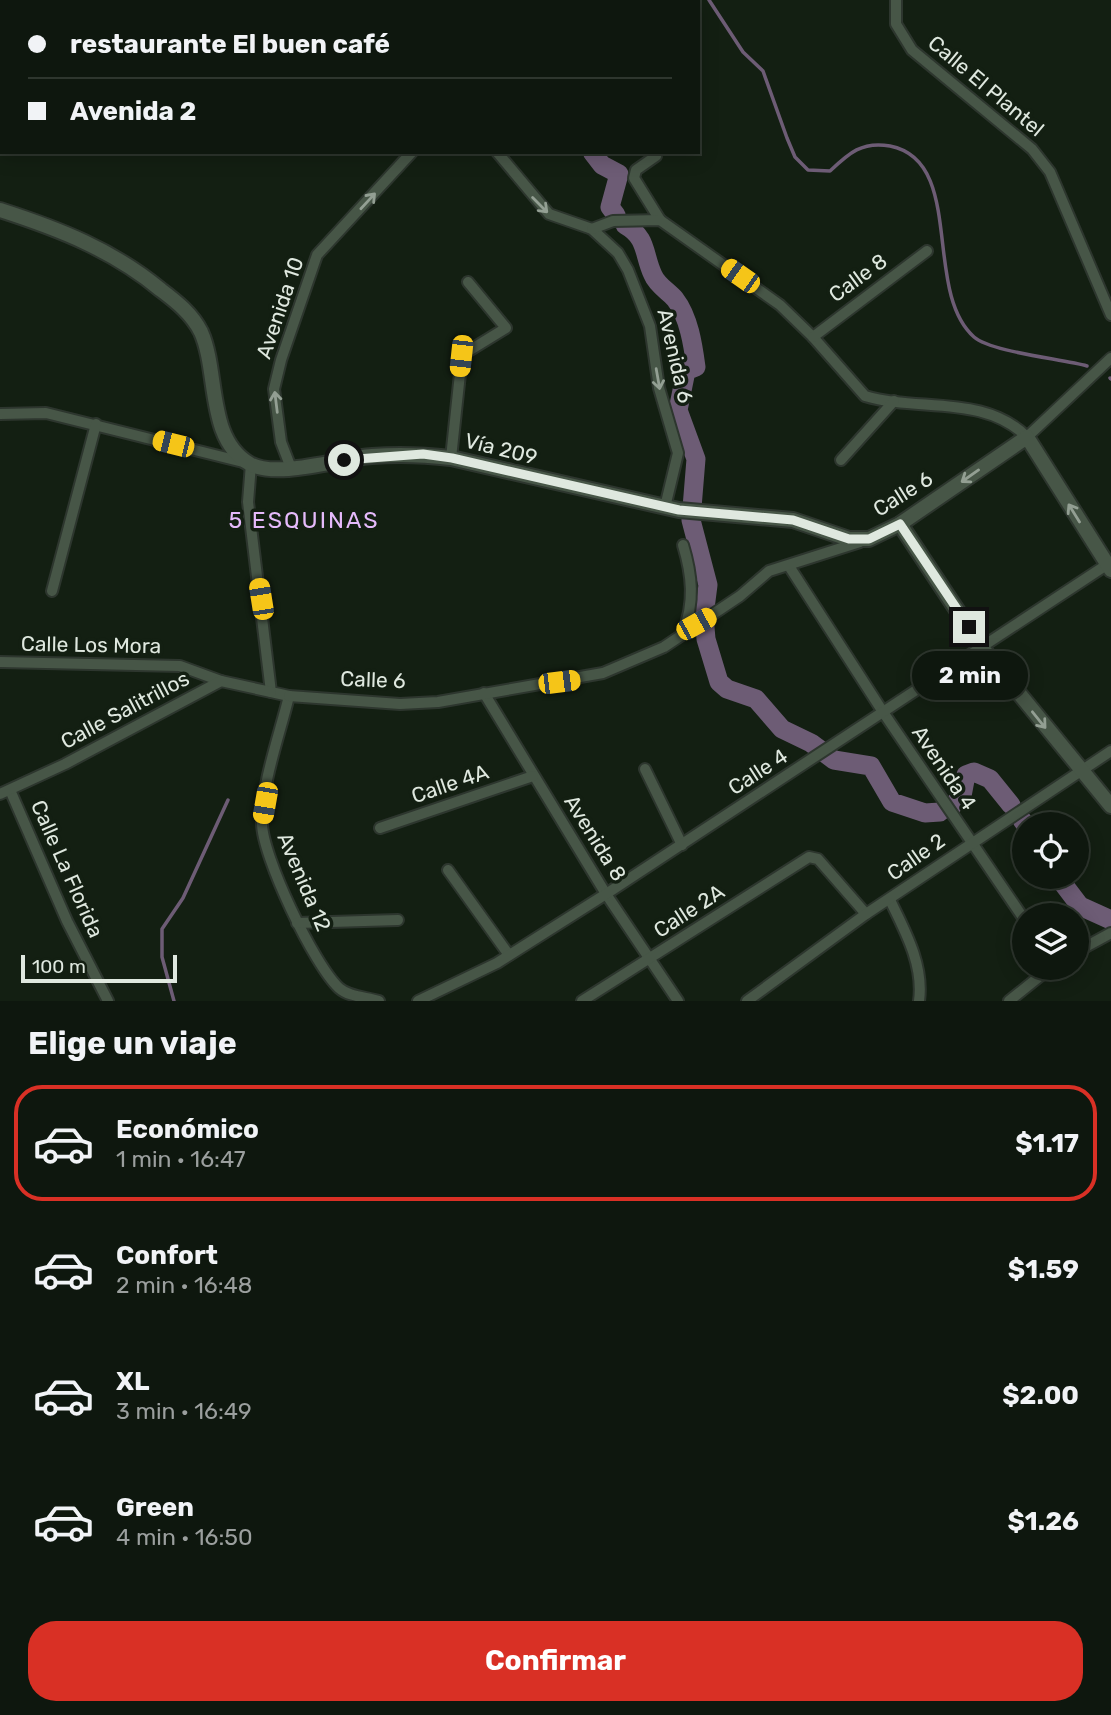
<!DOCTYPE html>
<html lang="es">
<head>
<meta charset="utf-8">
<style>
	body { margin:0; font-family:Rubik,sans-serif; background:#172017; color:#f1f3f6; height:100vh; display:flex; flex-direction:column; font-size:26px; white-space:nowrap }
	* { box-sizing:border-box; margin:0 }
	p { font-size:23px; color:#9b9f9e }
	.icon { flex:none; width:38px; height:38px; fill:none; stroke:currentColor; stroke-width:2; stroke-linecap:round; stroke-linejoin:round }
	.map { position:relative; height:1001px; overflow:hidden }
	.panel { display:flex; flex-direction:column; background:#0e170e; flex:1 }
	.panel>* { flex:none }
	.hud { position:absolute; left:0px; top:0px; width:700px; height:154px; box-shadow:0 4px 18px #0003,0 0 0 2px #2e362e; display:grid; align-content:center; height:154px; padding:0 28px; background:#0e170e }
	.controls { position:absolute; left:1012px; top:812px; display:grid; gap:14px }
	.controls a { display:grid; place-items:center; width:77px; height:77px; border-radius:50%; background:#0e170e; box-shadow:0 4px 18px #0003,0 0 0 2px #2e362e; font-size:35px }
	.scale { position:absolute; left:21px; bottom:18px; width:156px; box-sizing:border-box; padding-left:7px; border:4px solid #dfe8df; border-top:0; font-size:19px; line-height:24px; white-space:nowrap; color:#dfe8df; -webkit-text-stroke:5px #131f12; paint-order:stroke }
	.end { position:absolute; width:32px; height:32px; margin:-16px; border:9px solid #dfe8df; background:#111; box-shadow:0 0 0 4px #111 }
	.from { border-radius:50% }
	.bubble { position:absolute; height:49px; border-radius:24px; background:#0e170e; box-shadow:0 4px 18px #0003,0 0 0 2px #2e362e; font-size:23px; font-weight:700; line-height:49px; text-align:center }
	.car { position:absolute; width:21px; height:42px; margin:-21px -10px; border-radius:9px; box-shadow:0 0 5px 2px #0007; background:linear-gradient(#f5c518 24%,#345 0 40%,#f5c518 0 76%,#345 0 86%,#f5c518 0) }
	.hud b { display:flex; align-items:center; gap:24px; height:66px; font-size:26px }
	.hud b+b { border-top:2px solid #2e362e }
	.hud i { width:18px; height:18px; background:#f1f3f6 }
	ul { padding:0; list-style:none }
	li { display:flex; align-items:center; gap:21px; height:116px; margin:0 14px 10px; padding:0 14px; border:4px solid transparent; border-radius:28px }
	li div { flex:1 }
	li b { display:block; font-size:26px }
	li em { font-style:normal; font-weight:700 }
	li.current { border-color:#d93025 }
	li>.icon { width:63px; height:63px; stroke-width:1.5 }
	h2 { padding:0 28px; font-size:32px; line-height:84px }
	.action { display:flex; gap:14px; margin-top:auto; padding:14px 28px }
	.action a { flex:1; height:80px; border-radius:28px; background:#d93025; color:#fff; font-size:28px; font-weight:700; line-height:80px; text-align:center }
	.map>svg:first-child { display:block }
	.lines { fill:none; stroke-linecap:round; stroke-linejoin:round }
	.stream { stroke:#6d5c75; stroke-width:3.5 }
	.river { stroke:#6d5c75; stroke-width:19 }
	.minor-casing { stroke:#2d362e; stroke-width:14 }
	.secondary-casing { stroke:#2d362e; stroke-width:18 }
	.minor { stroke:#475647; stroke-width:10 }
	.secondary { stroke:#475647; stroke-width:14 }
	.oneway { stroke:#939f93 }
	.route { stroke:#dfe8df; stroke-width:9 }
	.labels { text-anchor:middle; stroke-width:7; stroke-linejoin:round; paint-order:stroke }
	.street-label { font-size:21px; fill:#dfe8df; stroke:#131f12 }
	.neighbourhood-label { font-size:23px; letter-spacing:2px; fill:#e5bafb; stroke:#131f12 }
</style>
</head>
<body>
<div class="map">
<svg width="1111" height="1001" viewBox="0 0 1111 1001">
	<rect width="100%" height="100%" fill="#131f12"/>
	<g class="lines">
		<g class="stream">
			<polyline points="560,0 560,2"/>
			<path d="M709,0l34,52 20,19 24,67 8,19 13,13 22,1c19,-18 32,-30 60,-25 76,15 32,145 84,191 17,15 88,22 113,29"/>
			<polyline points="1110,378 1111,379"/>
			<polyline points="174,1001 162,957 162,929 183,898 228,800"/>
		</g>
		<g class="river">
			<polyline points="483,1 483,0"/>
			<polyline points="592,152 602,165 619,174 610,207 616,215"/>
			<path d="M625,225c23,13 18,29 28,50 4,10 15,16 22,24 14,18 18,46 21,68l-10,4 -8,39 18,49 -5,61 17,65 -4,31 2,23 13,43 8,7 29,10 26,30 29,14 23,17 37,6 21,36 33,11 15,-1"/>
			<polyline points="951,807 962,796 966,775 974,772 990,779 1011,805"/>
			<polyline points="1022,820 1025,824"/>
			<polyline points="1058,877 1080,906 1111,920"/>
		</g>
		<defs>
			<g id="minor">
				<polyline points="374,0 376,2"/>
				<polyline points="583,0 583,2"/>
				<polyline points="896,0 896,24 912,50 1032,149 1050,172 1111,315"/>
				<polyline points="497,152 549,214 592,229 618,253 628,270 650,326 659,388 678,453 665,507"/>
				<polyline points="654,152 656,156 636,170 634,178 660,220"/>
				<path d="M592,229l21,-8 47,-1 120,85 33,32 52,59c53,16 119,-2 162,41l84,-79"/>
				<polyline points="813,337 927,251"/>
				<path d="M0,414l46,-1 205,51 -3,38 23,190 18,4c-10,41 -27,86 -27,127 0,33 52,142 77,165 10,9 27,9 40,13"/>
				<polyline points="451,458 462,355 506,328 468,282"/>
				<polyline points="841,460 894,401"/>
				<polyline points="291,468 281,442 274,389 281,360 317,255 412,152"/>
				<polyline points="789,566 883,712 1024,919"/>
				<polyline points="52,591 96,424"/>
				<path d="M683,633c12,-31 9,-58 0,-88"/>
				<polyline points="0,662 180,666 221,681"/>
				<polyline points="484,693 606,894 678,1001"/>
				<polyline points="289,696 400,704 438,702 603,673 664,647 740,596 769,571 860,542"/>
				<polyline points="645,769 682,845"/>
				<polyline points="10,790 67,921 108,1001"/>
				<polyline points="0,794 65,764 221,681 271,692"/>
				<polyline points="380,828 533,776"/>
				<polyline points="448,870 509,955"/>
				<path d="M890,900c15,31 34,65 29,101"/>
				<polyline points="297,923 398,920"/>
				<polyline points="1076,952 1111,933"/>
				<polyline points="418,1001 497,963 606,894 1111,562"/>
				<polyline points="582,1001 809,857 818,859 866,914"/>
				<polyline points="747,1001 866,914 1111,751"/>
				<polyline points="1009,1001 1050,968"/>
			</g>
			<g id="secondary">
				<path d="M0,210c59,19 113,40 161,80 16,12 31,24 40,42 18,40 5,107 49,132 27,15 91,-6 122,-8 26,-2 53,-1 79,2l228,52 114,10 56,19h20l31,-15 127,-87 84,133"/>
				<polyline points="900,524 982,648 1111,806"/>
			</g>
		</defs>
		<use href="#minor" class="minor-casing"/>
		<use href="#secondary" class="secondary-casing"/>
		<use href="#minor" class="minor"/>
		<use href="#secondary" class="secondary"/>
	</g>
	<defs><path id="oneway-shaft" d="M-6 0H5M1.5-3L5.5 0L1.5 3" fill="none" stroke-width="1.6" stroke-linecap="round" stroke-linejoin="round" transform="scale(1.75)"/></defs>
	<g class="oneway">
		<use href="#oneway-shaft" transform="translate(368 201) rotate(-47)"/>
		<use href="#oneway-shaft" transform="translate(540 205) rotate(45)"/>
		<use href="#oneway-shaft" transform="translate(658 379) rotate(80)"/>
		<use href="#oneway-shaft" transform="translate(276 402) rotate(-97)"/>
		<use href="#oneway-shaft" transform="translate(970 476) rotate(145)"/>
		<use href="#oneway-shaft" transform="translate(1074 513) rotate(-122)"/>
		<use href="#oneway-shaft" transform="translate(1039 720) rotate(51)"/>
	</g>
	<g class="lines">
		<polyline class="route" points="344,460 423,454 452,458 679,510 793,520 849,539 869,539 900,524 969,627"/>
	</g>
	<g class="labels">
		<g class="street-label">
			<text transform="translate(986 86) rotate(40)" y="7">Calle El Plantel</text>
			<text transform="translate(858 278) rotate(-36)" y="7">Calle 8</text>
			<text transform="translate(280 308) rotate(-71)" y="7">Avenida 10</text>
			<text transform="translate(675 356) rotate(77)" y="7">Avenida 6</text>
			<text transform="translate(501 449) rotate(14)" y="7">Vía 209</text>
			<text transform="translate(903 494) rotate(-32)" y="7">Calle 6</text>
			<text transform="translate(91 645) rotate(1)" y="7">Calle Los Mora</text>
			<text transform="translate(373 680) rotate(2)" y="7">Calle 6</text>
			<text transform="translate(125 710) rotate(-28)" y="7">Calle Salitrillos</text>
			<text transform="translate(944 768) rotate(56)" y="7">Avenida 4</text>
			<text transform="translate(758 772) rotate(-33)" y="7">Calle 4</text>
			<text transform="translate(450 784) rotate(-19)" y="7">Calle 4A</text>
			<text transform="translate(595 838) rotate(58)" y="7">Avenida 8</text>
			<text transform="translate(916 857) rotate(-35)" y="7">Calle 2</text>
			<text transform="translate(67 869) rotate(66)" y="7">Calle La Florida</text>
			<text transform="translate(304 882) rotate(67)" y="7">Avenida 12</text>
			<text transform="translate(689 911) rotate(-33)" y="7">Calle 2A</text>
		</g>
		<g class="neighbourhood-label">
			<text x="304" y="528">5 ESQUINAS</text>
		</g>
	</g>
</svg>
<div class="controls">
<a><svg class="icon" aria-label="locate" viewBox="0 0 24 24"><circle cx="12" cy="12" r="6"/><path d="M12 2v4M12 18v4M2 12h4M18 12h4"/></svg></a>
<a><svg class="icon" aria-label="layers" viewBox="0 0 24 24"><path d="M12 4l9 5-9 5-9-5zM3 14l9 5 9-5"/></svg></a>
</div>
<div class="scale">100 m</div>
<i class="end from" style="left:344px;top:460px"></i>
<i class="end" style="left:969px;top:627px"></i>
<div class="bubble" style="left:912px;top:651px;width:116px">2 min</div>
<i class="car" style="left:740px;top:276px;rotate:305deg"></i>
<i class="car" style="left:461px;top:356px;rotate:186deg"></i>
<i class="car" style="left:173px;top:444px;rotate:284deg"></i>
<i class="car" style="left:261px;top:599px;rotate:351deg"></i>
<i class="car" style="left:696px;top:624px;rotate:61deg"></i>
<i class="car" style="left:559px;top:682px;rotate:83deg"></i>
<i class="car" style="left:265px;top:803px;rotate:190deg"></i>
<div class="hud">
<b><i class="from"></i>restaurante El buen café</b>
<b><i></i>Avenida 2</b>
</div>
</div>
<section class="panel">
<h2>Elige un viaje</h2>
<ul>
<li class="current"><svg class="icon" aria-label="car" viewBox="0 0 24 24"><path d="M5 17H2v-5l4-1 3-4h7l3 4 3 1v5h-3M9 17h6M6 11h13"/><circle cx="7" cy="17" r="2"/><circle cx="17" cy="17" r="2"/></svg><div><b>Económico</b><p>1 min · 16:47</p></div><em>$1.17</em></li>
<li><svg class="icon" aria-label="car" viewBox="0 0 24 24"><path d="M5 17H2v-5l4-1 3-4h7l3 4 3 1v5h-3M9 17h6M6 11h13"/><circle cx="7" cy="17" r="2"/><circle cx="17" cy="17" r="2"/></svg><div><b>Confort</b><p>2 min · 16:48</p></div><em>$1.59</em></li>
<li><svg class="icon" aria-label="car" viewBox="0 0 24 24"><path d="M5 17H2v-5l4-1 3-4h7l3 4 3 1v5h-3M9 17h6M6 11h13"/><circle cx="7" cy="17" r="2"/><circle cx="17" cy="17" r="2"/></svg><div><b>XL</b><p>3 min · 16:49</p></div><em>$2.00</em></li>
<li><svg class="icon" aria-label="car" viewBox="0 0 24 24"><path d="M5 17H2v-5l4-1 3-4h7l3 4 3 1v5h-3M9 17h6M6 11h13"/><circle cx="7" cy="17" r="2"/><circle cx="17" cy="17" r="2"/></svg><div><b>Green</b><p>4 min · 16:50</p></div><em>$1.26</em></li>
</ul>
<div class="action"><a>Confirmar</a></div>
</section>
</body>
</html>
